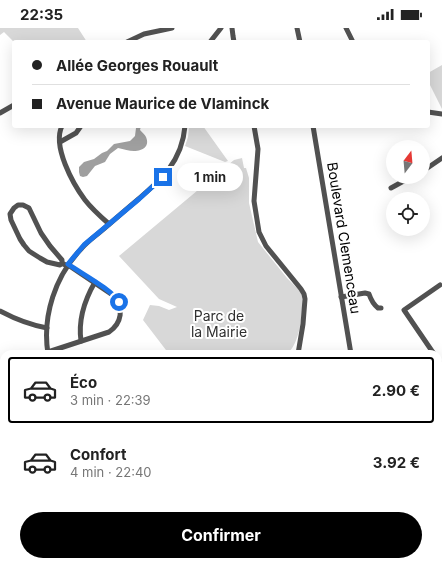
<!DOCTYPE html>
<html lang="fr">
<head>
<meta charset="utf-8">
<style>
	body { margin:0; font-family:Inter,sans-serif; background:#f2f2f2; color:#222; height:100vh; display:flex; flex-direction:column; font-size:15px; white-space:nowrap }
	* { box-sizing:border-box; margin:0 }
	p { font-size:13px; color:#767676 }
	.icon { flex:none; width:22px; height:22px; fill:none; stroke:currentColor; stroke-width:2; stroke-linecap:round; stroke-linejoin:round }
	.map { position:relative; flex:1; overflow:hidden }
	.details { position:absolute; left:0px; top:322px; width:442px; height:216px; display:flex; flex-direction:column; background:#fff; border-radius:12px 12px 0 0; box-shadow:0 4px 16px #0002 }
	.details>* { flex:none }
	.banner { position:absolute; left:12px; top:12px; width:418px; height:88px; border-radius:4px; box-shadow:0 4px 16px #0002; display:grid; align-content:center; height:88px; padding:0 20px; background:#fff }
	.needle { width:26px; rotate:16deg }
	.controls { position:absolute; left:386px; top:112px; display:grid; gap:8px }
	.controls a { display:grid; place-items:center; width:44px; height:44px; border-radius:50%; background:#fff; box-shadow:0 4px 16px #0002; font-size:20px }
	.end { position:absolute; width:18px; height:18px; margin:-9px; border:5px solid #1a73e8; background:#fff; box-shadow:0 0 0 2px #fff }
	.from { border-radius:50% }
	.bubble { position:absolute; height:28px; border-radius:14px; background:#fff; box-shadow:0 4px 16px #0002; font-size:13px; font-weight:700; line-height:28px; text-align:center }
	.banner b { display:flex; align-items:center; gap:14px; height:38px; font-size:15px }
	.banner b+b { border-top:1px solid #e0e0e0 }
	.banner i { width:10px; height:10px; background:#222 }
	ul { padding:7px 0 0; list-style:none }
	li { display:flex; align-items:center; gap:12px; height:66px; margin:0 8px 6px; padding:0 12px; border:2px solid transparent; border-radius:4px }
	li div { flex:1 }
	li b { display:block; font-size:15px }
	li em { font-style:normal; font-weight:700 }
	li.active { border-color:#000 }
	li>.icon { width:36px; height:36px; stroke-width:1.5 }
	.cta { display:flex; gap:8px; margin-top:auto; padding:8px 20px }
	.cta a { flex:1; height:46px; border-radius:24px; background:#000; color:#fff; font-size:16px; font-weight:700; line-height:46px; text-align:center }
	.status { display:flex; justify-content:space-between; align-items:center; height:28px; padding:0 20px; background:#fff; direction:ltr }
	.status svg { height:11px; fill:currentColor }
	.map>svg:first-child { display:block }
	.green { fill:#d8d8d8 }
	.water { fill:#9f9f9f }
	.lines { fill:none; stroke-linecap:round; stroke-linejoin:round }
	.major-casing { stroke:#dbdbdb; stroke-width:8 }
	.minor { stroke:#515151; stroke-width:5 }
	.major { stroke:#000; stroke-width:6 }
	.route { stroke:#1a73e8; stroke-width:5 }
	.labels { text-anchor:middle; stroke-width:4; stroke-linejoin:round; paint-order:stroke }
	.street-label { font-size:14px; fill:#000; stroke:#fff }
	.park-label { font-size:14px; fill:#2f2f2f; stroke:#fff }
</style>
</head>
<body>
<div class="status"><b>22:35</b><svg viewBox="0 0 49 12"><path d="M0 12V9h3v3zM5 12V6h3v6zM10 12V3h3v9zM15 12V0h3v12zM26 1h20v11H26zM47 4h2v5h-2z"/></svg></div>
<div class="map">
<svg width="442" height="538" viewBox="0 0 442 538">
	<rect width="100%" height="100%" fill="#fff"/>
	<g class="green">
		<polygon points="0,0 78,0 87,14 14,14 4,4 0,7"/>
		<polygon points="442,37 442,81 428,53 428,45"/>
		<polygon points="189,98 203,98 228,133 225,134 185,118 188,109"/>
		<path d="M242,130l2,10h2l3,10v25l9,39 29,36 15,15c1,17 -1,50 -15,61h-118l-26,-34 7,-15 9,1 10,4 8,-3 -18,-8 -40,-43 115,-96z"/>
	</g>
	<path class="water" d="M120,98h21l-1,4c2,2 5,5 6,7 4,9 -3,14 -12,14 -5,0 -10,-2 -16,-3l-8,6 -5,8 -10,4 -8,10 -4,1 -3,-1 -1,-4v-5l5,-5 10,-3 8,-6 5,-2 7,-7 16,-3 5,-5 1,-8c-5,-1 -12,1 -16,-2z"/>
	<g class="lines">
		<defs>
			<g id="major">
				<polyline points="438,394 442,391"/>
				<polyline points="249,538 260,534"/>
			</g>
		</defs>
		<use href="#major" class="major-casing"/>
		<g class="minor">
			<polyline points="232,0 233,8 234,14"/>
			<polyline points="297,0 300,14"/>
			<polyline points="346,0 353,14"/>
			<polyline points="127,14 144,6 172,0"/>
			<polyline points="210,14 221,0"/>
			<polyline points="428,84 442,86"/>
			<polyline points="0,85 14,77"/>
			<path d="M62,98c-10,20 11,58 23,74 7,9 16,17 24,24"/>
			<polyline points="254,98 258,121 254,173 259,204 266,218 301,261 304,266 305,271 303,296 298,326"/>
			<polyline points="313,98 351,326"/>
			<polyline points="60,114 76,105 81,98"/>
			<polyline points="423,143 442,130"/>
			<polyline points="391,160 411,149"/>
			<polyline points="62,235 60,237 47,234 40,230 29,223 24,217 20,211 11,192 10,186 14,180 18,177 23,177 29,180 41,205 50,218 62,232 62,235 67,238"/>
			<path d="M341,269l24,-4 4,1c2,6 4,10 9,14h3"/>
			<path d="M0,283c15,8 30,14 47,17"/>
			<path d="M81,313c-3,-21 3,-40 14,-59"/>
			<path d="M48,324l61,-20c13,-9 15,-24 5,-36l-46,-31"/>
			<path d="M48,326c-6,-38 7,-78 34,-106 5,-6 12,-11 18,-16 12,-10 23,-20 35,-30 26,-22 47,-40 50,-76"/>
			<polyline points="434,326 404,282 440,257"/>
			<polyline points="438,332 442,338"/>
			<polyline points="0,355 4,355"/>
			<polyline points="0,485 4,483"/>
			<polyline points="0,494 4,518"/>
			<polyline points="232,534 235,538"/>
			<polyline points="344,534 346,538"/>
			<polyline points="426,534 426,538"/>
			<polyline points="7,538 7,534"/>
			<polyline points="122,538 137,534"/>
		</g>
		<use href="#major" class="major"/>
	</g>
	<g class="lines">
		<path class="route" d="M119,274c-8,-13 -37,-28 -51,-38l16,-19 55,-46 24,-22"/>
	</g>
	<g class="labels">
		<g class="street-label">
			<text transform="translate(344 210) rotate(81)" y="5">Boulevard Clemenceau</text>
		</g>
		<g class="park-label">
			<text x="219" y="293">Parc de<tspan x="219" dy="16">la Mairie</tspan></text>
		</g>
	</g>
</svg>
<div class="controls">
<a><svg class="needle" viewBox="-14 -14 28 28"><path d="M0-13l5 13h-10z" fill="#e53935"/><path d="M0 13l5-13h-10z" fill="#767676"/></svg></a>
<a><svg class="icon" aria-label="locate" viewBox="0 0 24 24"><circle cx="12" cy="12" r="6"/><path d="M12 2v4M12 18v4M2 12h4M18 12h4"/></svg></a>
</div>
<i class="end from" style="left:119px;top:274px"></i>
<i class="end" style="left:163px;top:149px"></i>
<div class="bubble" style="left:177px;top:135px;width:66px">1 min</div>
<div class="banner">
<b><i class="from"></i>Allée Georges Rouault</b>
<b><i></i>Avenue Maurice de Vlaminck</b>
</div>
<section class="details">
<ul>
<li class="active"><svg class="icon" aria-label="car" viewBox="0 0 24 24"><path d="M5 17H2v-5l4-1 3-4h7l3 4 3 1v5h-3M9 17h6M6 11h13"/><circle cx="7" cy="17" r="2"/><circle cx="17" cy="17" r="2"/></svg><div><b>Éco</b><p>3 min · 22:39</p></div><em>2.90 €</em></li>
<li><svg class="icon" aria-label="car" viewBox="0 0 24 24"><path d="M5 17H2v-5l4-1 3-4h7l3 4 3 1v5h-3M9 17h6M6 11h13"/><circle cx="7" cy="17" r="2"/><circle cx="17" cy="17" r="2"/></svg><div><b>Confort</b><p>4 min · 22:40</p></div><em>3.92 €</em></li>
</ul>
<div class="cta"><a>Confirmer</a></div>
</section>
</div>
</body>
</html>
